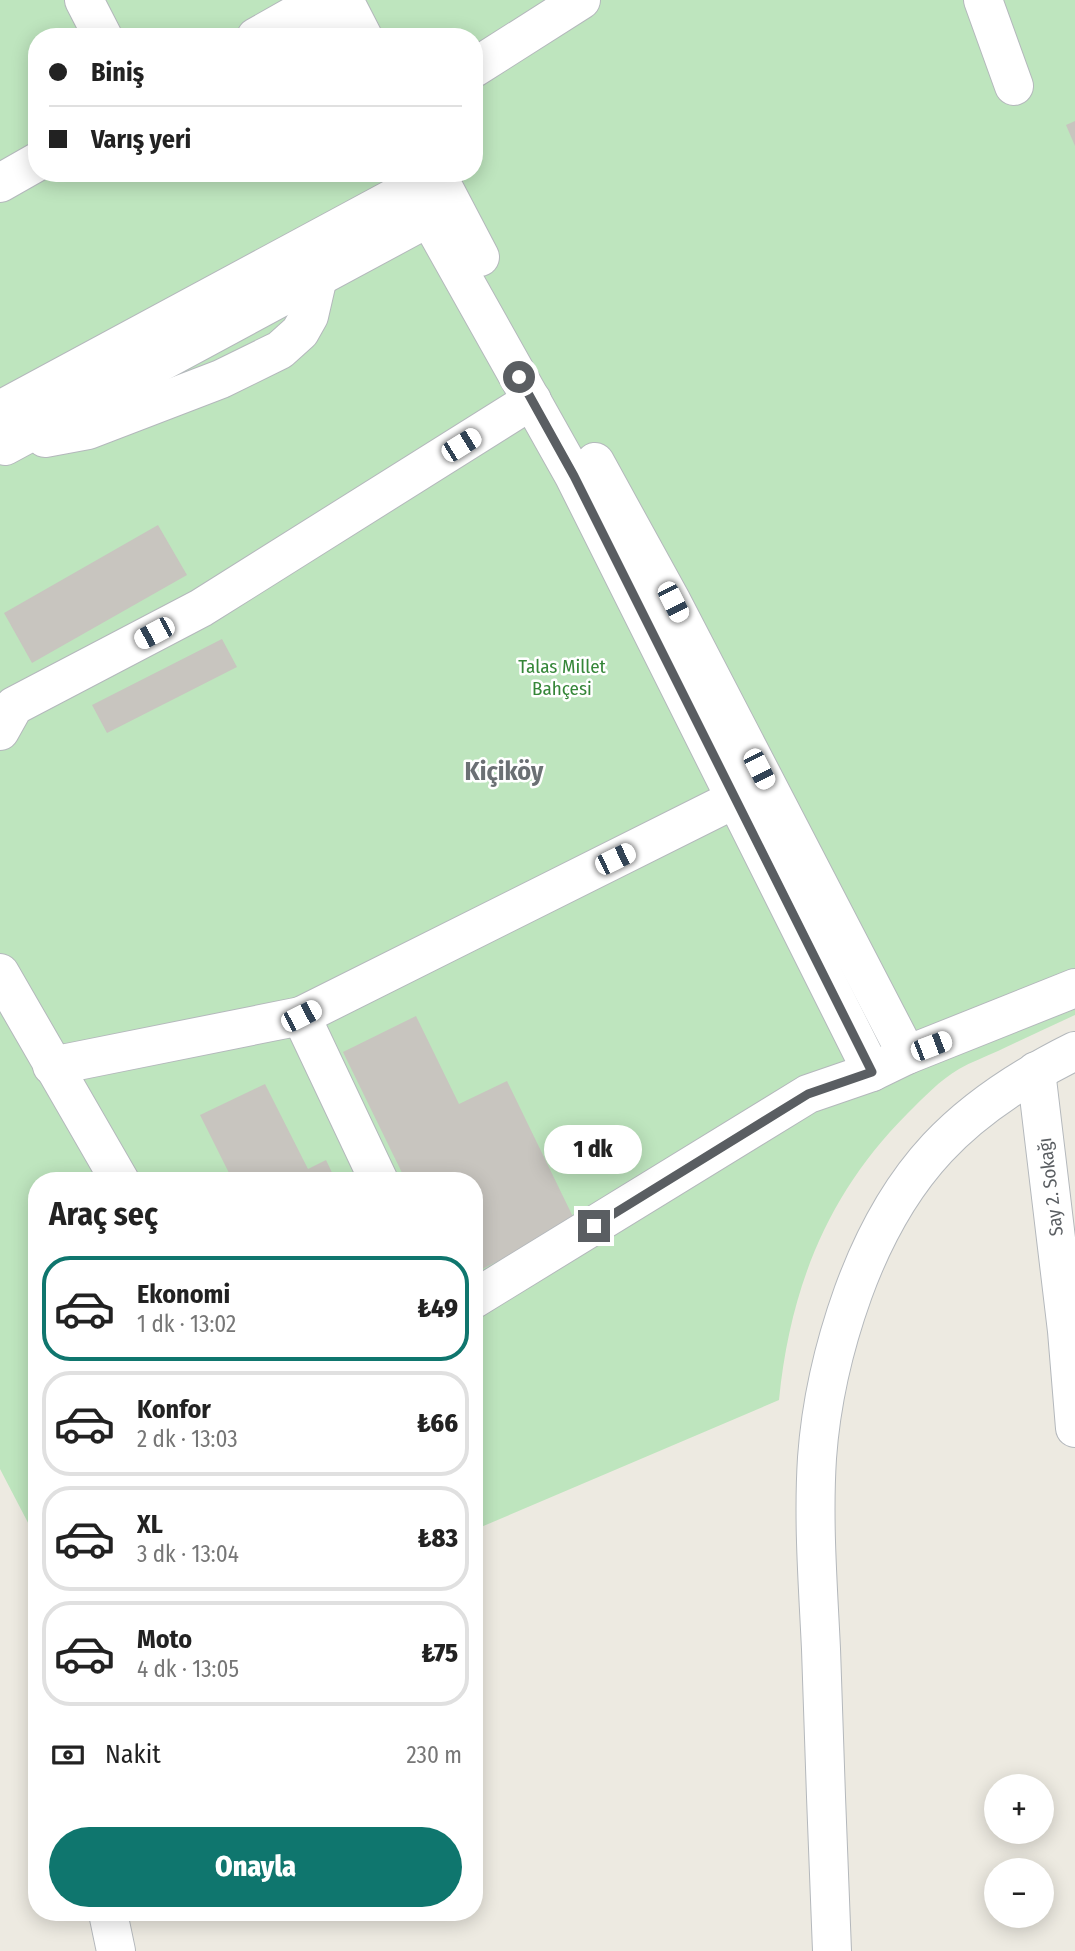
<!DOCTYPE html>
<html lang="tr">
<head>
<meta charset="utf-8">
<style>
	body { margin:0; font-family:"Fira Sans Condensed",sans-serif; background:#f2f2f2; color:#222; height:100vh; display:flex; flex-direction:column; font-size:26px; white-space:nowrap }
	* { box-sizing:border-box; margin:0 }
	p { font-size:23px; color:#767676 }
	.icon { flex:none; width:38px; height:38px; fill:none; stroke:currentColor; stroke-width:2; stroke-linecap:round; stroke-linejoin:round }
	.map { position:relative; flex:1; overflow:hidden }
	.sheet { position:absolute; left:28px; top:1172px; width:455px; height:749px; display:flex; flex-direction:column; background:#fff; border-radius:28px; box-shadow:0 4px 18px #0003 }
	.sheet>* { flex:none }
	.hud { position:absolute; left:28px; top:28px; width:455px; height:154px; border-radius:28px; box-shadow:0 4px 18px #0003; display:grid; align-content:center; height:154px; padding:0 21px; background:#fff }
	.fabs { position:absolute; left:984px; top:1774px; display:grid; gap:14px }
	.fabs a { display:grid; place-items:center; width:70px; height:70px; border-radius:50%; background:#fff; box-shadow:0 4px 18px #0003; font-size:35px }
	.end { position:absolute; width:32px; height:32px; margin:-16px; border:9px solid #5a5e62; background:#fff; box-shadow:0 0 0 4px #fff }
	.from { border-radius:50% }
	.bubble { position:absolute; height:49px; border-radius:24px; background:#fff; box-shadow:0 4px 18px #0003; font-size:23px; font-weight:800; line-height:49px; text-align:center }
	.car { position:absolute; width:21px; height:42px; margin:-21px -10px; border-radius:9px; box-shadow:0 0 5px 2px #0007; background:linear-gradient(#fff 24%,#345 0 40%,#fff 0 76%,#345 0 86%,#fff 0) }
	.hud b { display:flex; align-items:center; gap:24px; height:66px; font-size:26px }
	.hud b+b { border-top:2px solid #e0e0e0 }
	.hud i { width:18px; height:18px; background:#222 }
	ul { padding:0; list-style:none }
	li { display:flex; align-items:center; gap:21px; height:105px; margin:0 14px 10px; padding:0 7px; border:4px solid #e0e0e0; border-radius:28px }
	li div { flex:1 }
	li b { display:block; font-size:26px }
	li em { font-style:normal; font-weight:800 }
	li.selected { border-color:#0f766e }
	li>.icon { width:63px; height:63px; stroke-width:1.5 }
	h2 { padding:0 21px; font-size:32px; line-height:84px }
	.pay { display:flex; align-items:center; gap:18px; height:77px; padding:0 21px; font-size:26px }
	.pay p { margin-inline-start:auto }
	.primary-button { display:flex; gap:14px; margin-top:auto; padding:14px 21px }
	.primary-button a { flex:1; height:80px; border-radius:42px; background:#0f766e; color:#fff; font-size:28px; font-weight:800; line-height:80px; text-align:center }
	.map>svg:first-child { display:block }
	.green { fill:#bee5be; fill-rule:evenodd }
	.building { fill:#c8c5bf }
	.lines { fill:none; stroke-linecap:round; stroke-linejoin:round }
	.minor-casing { stroke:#b4b8bc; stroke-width:40 }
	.minor { stroke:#fff; stroke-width:38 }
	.route { stroke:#5a5e62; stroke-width:9 }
	.labels { text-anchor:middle; stroke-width:5; stroke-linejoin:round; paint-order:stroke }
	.park-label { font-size:19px; fill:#358638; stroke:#fff }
	.street-label { font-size:19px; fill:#5a5e62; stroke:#fff }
	.district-label { font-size:26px; font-weight:bold; fill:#6b7074; stroke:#fff }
</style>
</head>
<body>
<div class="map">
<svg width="1075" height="1951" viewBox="0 0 1075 1951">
	<rect width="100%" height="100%" fill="#edeae1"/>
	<path class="green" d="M0,0h1075v1015c-26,12 -52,24 -77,36 -13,6 -27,11 -39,18 -19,11 -36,29 -52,45 -80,80 -117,175 -128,286l-305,130v-349h-437v359l-37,-71zM37,37h437v136h-437z"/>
	<g class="building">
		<polygon points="1075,121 1075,146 1066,125"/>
		<polygon points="158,525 187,575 32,663 4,613"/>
		<polygon points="222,639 237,667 107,733 92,705"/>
		<polygon points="416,1016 459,1104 507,1081 576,1223 474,1273 474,1181 406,1181 343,1052"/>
		<polygon points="265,1084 308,1169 326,1160 336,1181 233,1181 200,1115"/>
	</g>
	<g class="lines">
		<defs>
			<g id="minor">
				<polyline points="84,0 103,37"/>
				<polyline points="305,0 326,37"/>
				<polyline points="344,0 363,37"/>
				<polyline points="983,0 1014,86"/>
				<polyline points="256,37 309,7"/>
				<polyline points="474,68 581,0"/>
				<polyline points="404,173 574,476 872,1072"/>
				<polyline points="436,173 480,257"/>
				<polyline points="0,183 37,162"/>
				<polyline points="0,410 412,188"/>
				<polyline points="45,438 88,430 221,379 280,350 300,332 309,316 318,277"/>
				<polyline points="5,446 428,218"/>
				<polyline points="595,462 672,602 907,1055"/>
				<polyline points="0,731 14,706 201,608 532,400"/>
				<polyline points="0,973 120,1181"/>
				<polyline points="52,1066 301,1016"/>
				<polyline points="1036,1071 1067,1331 1075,1428"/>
				<polyline points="379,1181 301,1016 735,799"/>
				<polyline points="474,1299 808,1094 872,1072 907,1055 1075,988"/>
				<polyline points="108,1913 116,1951"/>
				<path d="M832,1951c-4,-101 -8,-201 -11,-302 -3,-63 -8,-127 -4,-191 4,-56 17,-112 36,-165 44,-121 107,-185 222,-242"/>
			</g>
		</defs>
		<use href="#minor" class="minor-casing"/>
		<use href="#minor" class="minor"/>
	</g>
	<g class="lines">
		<polyline class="route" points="519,377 574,476 872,1072 808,1094 594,1226"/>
	</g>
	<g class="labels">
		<g class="park-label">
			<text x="562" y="673">Talas Millet<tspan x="562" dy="22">Bahçesi</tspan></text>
		</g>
		<g class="street-label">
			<text transform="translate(1050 1187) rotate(-97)" y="7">Say 2. Sokağı</text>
		</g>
		<g class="district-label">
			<text x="504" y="780">Kiçiköy</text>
		</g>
	</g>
</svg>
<div class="fabs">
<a>+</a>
<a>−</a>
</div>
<i class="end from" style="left:519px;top:377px"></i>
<i class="end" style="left:594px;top:1226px"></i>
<div class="bubble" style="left:544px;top:1125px;width:98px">1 dk</div>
<i class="car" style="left:461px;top:445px;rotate:58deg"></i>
<i class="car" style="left:673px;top:602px;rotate:153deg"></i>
<i class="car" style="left:154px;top:633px;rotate:242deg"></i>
<i class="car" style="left:759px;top:769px;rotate:153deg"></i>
<i class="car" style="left:615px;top:859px;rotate:64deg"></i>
<i class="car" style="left:301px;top:1016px;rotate:63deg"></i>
<i class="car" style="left:931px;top:1046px;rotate:69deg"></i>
<div class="hud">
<b><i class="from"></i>Biniş</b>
<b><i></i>Varış yeri</b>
</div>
<section class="sheet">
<h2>Araç seç</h2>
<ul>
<li class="selected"><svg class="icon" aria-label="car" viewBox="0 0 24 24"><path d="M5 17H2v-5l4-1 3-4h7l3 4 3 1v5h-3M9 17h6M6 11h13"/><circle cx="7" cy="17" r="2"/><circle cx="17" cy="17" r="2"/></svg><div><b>Ekonomi</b><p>1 dk · 13:02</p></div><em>₺49</em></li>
<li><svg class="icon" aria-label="car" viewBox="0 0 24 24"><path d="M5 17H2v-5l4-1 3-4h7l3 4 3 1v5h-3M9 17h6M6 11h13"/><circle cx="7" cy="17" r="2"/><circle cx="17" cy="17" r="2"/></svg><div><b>Konfor</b><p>2 dk · 13:03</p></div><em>₺66</em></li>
<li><svg class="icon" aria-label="car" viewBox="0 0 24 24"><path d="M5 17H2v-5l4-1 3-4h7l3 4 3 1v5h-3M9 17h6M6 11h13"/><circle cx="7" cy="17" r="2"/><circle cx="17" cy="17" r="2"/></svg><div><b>XL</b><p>3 dk · 13:04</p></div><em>₺83</em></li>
<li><svg class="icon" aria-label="car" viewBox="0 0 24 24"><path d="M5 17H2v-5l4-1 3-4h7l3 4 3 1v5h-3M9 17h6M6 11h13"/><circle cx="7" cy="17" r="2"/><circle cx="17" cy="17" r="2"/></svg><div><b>Moto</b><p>4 dk · 13:05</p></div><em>₺75</em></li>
</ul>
<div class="pay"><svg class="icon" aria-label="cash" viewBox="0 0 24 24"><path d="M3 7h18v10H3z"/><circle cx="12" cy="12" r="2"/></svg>Nakit<p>230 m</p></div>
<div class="primary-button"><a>Onayla</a></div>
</section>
</div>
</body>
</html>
